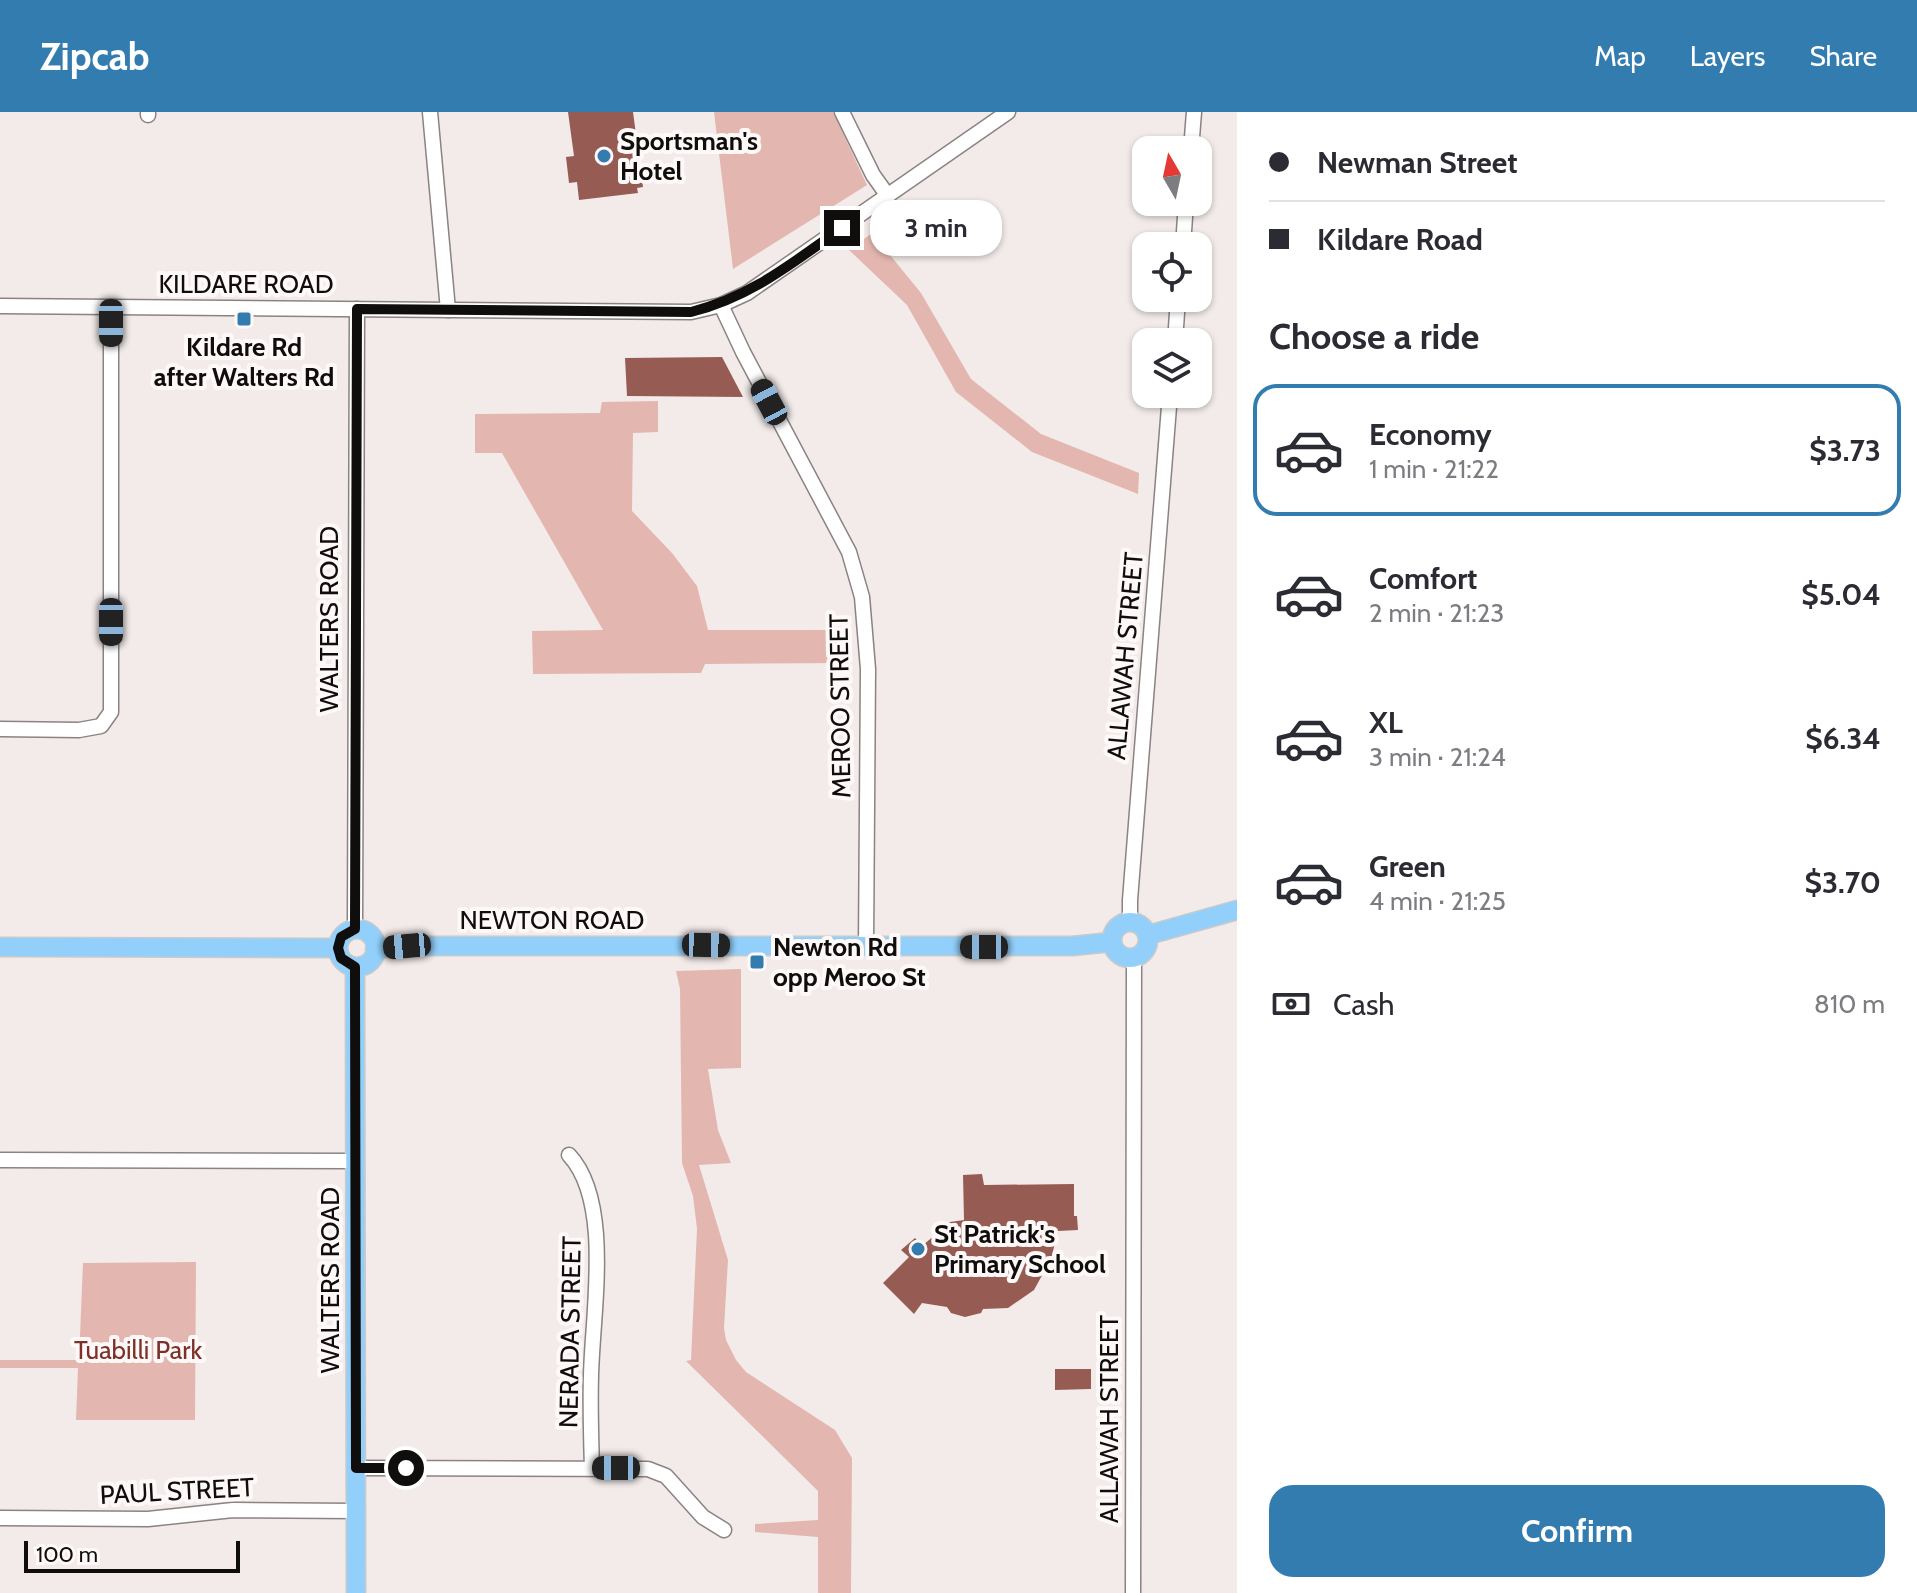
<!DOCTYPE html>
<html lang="en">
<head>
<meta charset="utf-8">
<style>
	body { margin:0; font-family:Cabin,sans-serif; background:#f7f7f7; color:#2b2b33; height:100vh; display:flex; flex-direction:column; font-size:30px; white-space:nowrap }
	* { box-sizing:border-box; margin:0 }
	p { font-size:26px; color:#7c7c81 }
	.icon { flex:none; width:44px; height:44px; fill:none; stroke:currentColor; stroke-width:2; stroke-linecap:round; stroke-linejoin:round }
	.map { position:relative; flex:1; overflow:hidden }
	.side { display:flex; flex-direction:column; background:#fff; width:680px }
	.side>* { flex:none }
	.hud { display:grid; align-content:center; height:176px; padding:0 32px; background:#fff }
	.needle { width:52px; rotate:351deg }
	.fabs { position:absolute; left:1132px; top:24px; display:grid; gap:16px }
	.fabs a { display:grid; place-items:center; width:80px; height:80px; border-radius:16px; background:#fff; box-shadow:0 2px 6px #0004; font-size:40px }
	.scale { position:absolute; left:24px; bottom:20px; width:216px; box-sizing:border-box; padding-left:8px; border:4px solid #100d0d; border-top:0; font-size:22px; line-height:28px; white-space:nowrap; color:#100d0d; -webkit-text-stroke:6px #fef9f8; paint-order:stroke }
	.end { position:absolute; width:36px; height:36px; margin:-18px; border:10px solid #100d0d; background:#fff; box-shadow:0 0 0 4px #fff }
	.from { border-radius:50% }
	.bubble { position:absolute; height:56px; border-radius:24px; background:#fff; box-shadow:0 2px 6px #0004; font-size:26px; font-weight:700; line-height:56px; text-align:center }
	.car { position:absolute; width:24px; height:48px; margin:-24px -12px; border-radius:10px; box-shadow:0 0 6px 2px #0007; background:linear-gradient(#222 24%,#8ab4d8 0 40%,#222 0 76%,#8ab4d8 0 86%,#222 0) }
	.hud b { display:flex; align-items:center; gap:28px; height:76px; font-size:30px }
	.hud b+b { border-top:2px solid #e1e1e2 }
	.hud i { width:20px; height:20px; background:#2b2b33 }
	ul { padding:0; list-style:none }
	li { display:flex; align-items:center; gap:24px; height:132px; margin:0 16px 12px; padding:0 16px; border:4px solid transparent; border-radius:24px }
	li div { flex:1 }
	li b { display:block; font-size:30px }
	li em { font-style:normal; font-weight:700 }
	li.on { border-color:#337cb0 }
	li>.icon { width:72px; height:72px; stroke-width:1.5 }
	h2 { padding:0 32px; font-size:36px; line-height:96px }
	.pay { display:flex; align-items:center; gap:20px; height:88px; padding:0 32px; font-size:30px }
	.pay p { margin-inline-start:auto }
	.primary-button { display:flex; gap:16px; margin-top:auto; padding:16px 32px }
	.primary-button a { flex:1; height:92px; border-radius:24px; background:#337cb0; color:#fff; font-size:32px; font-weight:700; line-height:92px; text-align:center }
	header { display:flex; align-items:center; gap:48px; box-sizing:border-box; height:112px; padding:0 40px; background:#337cb0; color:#fff }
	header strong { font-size:38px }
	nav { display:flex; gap:44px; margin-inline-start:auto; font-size:28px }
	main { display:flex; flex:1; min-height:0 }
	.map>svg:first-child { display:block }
	.green { fill:#e3b7af }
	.building { fill:#965c53 }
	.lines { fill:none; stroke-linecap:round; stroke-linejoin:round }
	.minor-casing { stroke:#8a8382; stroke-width:17 }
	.major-casing { stroke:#cacaca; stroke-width:21 }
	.minor { stroke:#fff; stroke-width:14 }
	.major { stroke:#92d0fb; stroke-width:18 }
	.route { stroke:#100d0d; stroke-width:10 }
	.poi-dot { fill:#337cb0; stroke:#fef9f8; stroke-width:3 }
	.labels { text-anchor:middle; stroke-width:8; stroke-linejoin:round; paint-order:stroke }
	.poi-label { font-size:26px; font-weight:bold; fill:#100d0d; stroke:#fef9f8; text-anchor:start }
	.street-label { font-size:26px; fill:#100d0d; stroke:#fef9f8 }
	.park-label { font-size:26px; fill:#7c3027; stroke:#fef9f8 }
</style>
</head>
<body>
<header>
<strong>Zipcab</strong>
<nav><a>Map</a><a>Layers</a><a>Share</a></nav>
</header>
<main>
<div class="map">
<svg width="1237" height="1481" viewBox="0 0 1237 1481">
	<rect width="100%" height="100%" fill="#f2ebea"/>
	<g class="green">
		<polygon points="714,0 833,0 867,73 733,157"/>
		<polygon points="872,121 921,181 971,267 1041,322 1139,361 1138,382 1032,340 956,280 907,193 849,138"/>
		<polygon points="658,289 658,320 633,321 632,399 672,441 697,474 708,518 844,518 845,551 705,552 701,561 533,562 532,519 603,518 502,341 475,341 475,302 600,301 602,290"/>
		<polygon points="741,857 741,956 708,957 718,1018 731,1051 699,1053 728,1148 724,1216 726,1228 736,1248 746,1260 835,1318 852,1346 851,1481 818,1481 818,1425 755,1420 755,1412 818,1408 818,1379 686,1249 691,1248 697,1117 693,1084 682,1051 680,877 676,859"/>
		<polygon points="196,1150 195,1308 76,1308 78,1256 0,1256 0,1248 79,1248 83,1151"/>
	</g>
	<g class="building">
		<polygon points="568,0 633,0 643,75 637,76 638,81 579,88 577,70 569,71 566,45 574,44"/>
		<polygon points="722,245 743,285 627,284 625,246"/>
		<polygon points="982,1062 984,1073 1074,1072 1074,1104 1077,1104 1078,1118 1058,1119 1051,1147 1034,1178 1008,1196 983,1197 981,1201 965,1205 951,1201 947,1195 922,1191 914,1202 883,1171 909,1145 901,1138 915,1126 922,1134 950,1110 964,1108 963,1063"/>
		<polygon points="1055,1257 1091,1257 1091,1277 1055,1278"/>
	</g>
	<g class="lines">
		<defs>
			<g id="minor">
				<polyline points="430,0 448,198"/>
				<polyline points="842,0 873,63 888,84"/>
				<polyline points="148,3 148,0"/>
				<polyline points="1191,38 1194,0"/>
				<polyline points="1183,134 1186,90"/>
				<polyline points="721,193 743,240 849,440 862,485 868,557 866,835"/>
				<polyline points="0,194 691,200 721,193 747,181 1008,0"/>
				<polyline points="1175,230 1178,186"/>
				<polyline points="0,617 79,618 101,614 111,600 111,195"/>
				<polyline points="1130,809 1130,788 1170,282"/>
				<polyline points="355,817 357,197"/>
				<path d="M569,1043c44,47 23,160 22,221 -1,30 0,61 1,92"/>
				<polyline points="0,1048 356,1049"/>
				<polyline points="356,1356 648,1357 666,1364 703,1405 724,1418"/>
				<polyline points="0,1406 148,1407 233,1398 356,1399"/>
				<polyline points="1133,1481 1134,845"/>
			</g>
			<g id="major">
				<circle cx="1130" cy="828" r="18"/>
				<circle cx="357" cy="836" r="19"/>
				<polyline points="1148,823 1237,798"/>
				<polyline points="0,835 338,836"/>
				<polyline points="375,837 407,834 1072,834 1112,830"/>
				<polyline points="355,855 356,1481"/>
			</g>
		</defs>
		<use href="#minor" class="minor-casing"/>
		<use href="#major" class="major-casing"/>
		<use href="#minor" class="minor"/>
		<use href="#major" class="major"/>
	</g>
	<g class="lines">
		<path class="route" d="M406,1356h-50l-1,-501 -14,-9 -3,-10 3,-11 14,-8 2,-620 334,3c60,-15 101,-49 151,-84"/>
	</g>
	<g class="poi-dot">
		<circle cx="604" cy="44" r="8"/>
		<rect x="236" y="199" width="16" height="16" rx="4"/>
		<rect x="749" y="842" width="16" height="16" rx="4"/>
		<circle cx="918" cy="1137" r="8"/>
	</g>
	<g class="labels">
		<g class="poi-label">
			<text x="620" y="38">Sportsman's<tspan x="620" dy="30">Hotel</tspan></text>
			<text x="244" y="244" text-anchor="middle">Kildare Rd<tspan x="244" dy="30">after Walters Rd</tspan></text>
			<text x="773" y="844">Newton Rd<tspan x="773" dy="30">opp Meroo St</tspan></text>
			<text x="934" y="1131">St Patrick's<tspan x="934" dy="30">Primary School</tspan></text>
		</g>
		<g class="street-label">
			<text x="246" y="181">KILDARE ROAD</text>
			<text transform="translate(329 507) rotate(-90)" y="9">WALTERS ROAD</text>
			<text transform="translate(1125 544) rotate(-85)" y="9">ALLAWAH STREET</text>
			<text transform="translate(840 594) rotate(-91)" y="9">MEROO STREET</text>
			<text x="552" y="817">NEWTON ROAD</text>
			<text transform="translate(330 1168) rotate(-90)" y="9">WALTERS ROAD</text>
			<text transform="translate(570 1220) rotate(-89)" y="9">NERADA STREET</text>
			<text transform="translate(1109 1307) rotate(-90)" y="9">ALLAWAH STREET</text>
			<text transform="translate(177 1379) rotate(-3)" y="9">PAUL STREET</text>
		</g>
		<g class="park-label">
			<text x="138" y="1247">Tuabilli Park</text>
		</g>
	</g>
</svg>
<div class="fabs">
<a><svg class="needle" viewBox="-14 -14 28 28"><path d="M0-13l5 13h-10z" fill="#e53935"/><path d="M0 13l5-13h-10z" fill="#7c7c81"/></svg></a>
<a><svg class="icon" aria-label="locate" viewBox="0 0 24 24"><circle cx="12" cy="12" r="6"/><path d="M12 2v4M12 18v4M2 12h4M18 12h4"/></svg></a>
<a><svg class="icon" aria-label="layers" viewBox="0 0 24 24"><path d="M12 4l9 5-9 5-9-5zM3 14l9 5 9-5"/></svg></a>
</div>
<div class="scale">100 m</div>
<i class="end from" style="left:406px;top:1356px"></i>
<i class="end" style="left:842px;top:116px"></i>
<div class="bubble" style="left:870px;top:88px;width:132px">3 min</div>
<i class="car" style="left:111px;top:211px;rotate:180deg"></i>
<i class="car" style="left:769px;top:290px;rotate:332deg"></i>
<i class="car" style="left:111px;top:510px;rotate:180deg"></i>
<i class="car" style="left:706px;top:833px;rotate:91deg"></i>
<i class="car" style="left:407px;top:834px;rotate:265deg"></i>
<i class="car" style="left:984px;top:835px;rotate:270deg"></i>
<i class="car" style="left:616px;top:1356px;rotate:270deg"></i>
</div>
<section class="side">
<div class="hud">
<b><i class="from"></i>Newman Street</b>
<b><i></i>Kildare Road</b>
</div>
<h2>Choose a ride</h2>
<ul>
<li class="on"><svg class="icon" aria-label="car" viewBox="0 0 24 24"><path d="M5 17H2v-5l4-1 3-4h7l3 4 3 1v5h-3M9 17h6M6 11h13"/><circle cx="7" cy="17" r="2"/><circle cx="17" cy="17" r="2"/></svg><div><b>Economy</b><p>1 min · 21:22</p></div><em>$3.73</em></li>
<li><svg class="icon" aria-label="car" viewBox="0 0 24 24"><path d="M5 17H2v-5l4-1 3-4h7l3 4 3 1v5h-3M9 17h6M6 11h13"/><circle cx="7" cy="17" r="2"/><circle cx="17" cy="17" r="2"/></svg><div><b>Comfort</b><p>2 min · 21:23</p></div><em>$5.04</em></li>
<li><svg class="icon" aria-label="car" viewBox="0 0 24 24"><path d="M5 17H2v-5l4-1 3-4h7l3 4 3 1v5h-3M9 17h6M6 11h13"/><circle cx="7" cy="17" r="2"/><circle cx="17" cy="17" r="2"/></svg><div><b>XL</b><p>3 min · 21:24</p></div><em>$6.34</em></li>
<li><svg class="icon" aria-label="car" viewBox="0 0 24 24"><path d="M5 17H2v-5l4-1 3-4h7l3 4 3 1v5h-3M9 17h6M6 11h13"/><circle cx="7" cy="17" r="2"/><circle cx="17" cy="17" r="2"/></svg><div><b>Green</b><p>4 min · 21:25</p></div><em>$3.70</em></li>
</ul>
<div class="pay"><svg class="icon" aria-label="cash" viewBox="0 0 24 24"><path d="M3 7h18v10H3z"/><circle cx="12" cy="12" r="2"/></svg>Cash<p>810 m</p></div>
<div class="primary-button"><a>Confirm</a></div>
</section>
</main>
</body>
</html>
